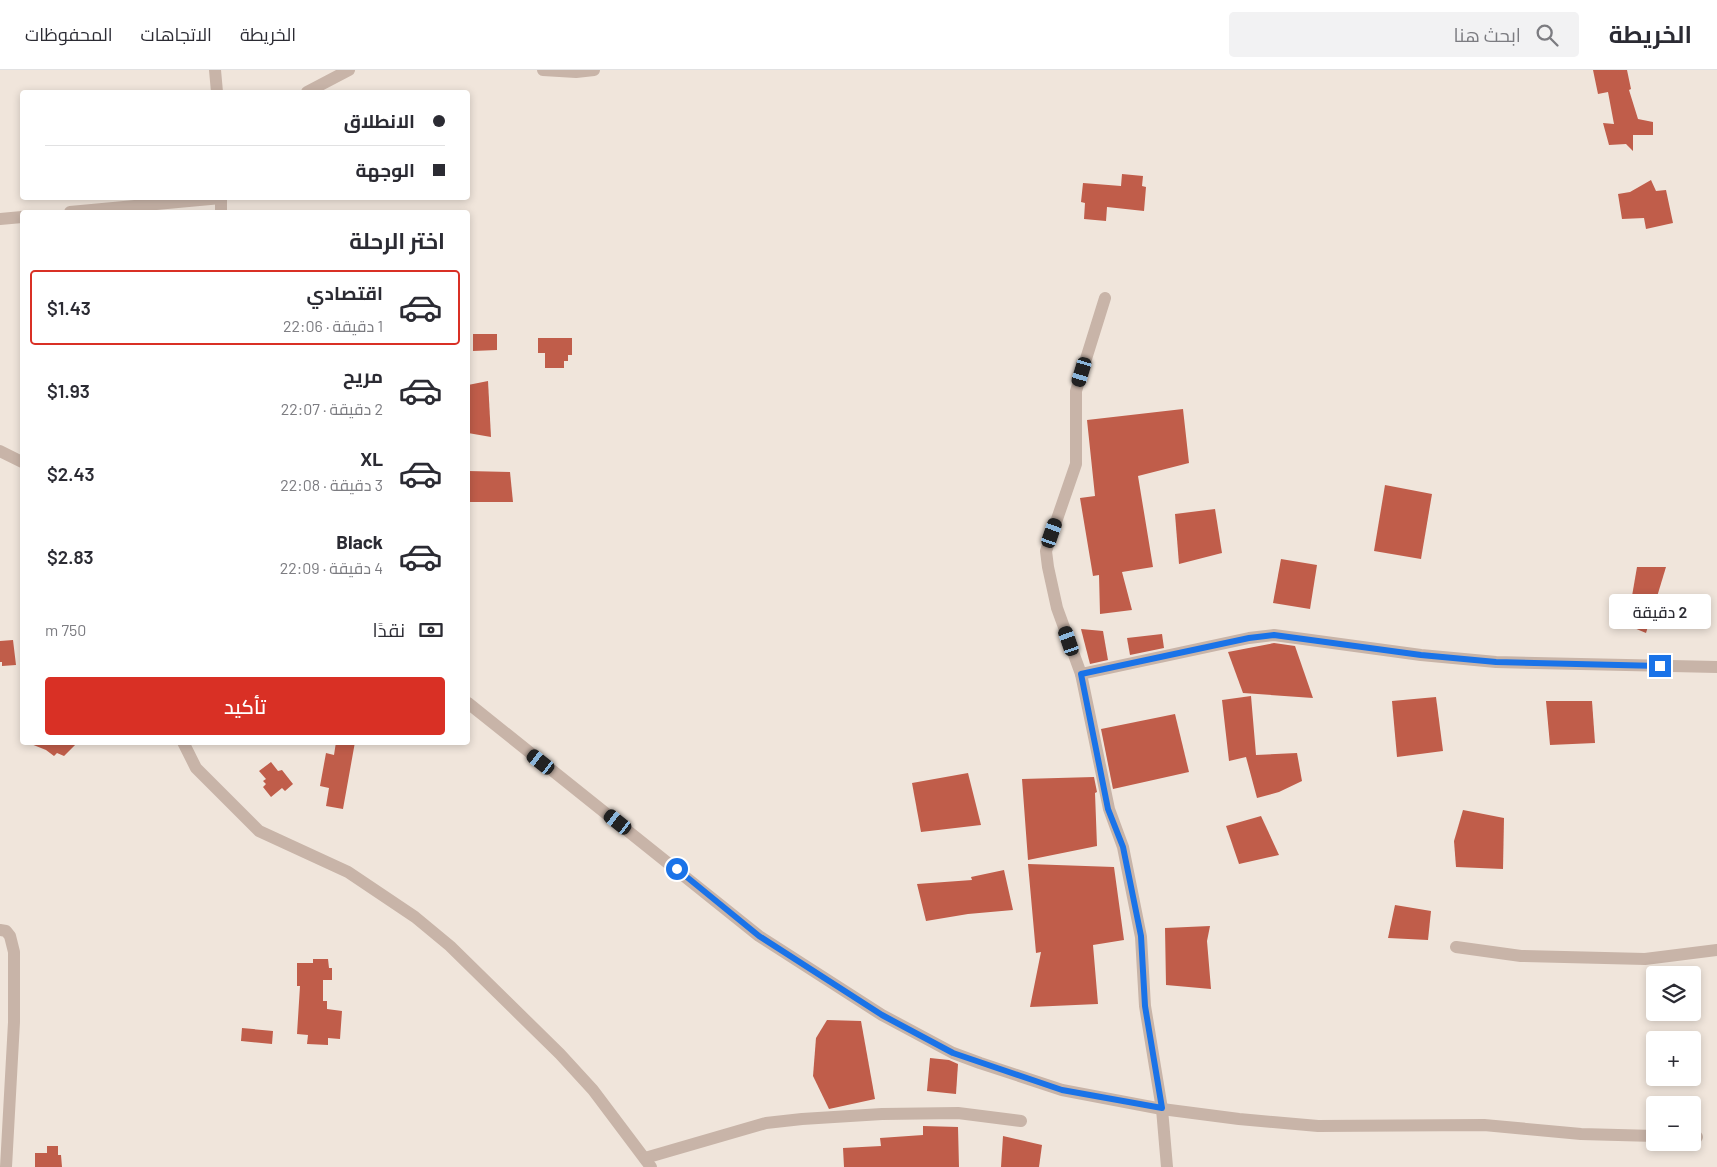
<!DOCTYPE html>
<html lang="ar">
<head>
<meta charset="utf-8">
<style>
	body { margin:0; font-family:Barlow,Cairo,sans-serif; background:#f2f2f3; color:#2b2b33; direction:rtl; height:100vh; display:flex; flex-direction:column; font-size:19px; white-space:nowrap }
	* { box-sizing:border-box; margin:0 }
	p { font-size:16px; color:#7c7c81 }
	.icon { flex:none; width:28px; height:28px; fill:none; stroke:currentColor; stroke-width:2; stroke-linecap:round; stroke-linejoin:round }
	.map { position:relative; flex:1; overflow:hidden; direction:ltr }
	.sheet { position:absolute; left:20px; top:140px; width:450px; height:535px; display:flex; flex-direction:column; background:#fff; border-radius:5px; box-shadow:0 2px 8px #0003; direction:rtl }
	.sheet>* { flex:none }
	.hud { position:absolute; left:20px; top:20px; width:450px; height:110px; border-radius:5px; box-shadow:0 2px 8px #0003; direction:rtl; display:grid; align-content:center; height:110px; padding:0 25px; background:#fff }
	.buttons { position:absolute; left:1646px; top:896px; display:grid; gap:10px }
	.buttons a { display:grid; place-items:center; width:55px; height:55px; border-radius:5px; background:#fff; box-shadow:0 2px 8px #0003; font-size:25px }
	.end { position:absolute; width:22px; height:22px; margin:-11px; border:6px solid #1a73e8; background:#fff; box-shadow:0 0 0 2px #fff }
	.from { border-radius:50% }
	.bubble { position:absolute; height:35px; border-radius:5px; background:#fff; box-shadow:0 2px 8px #0003; font-size:16px; font-weight:600; line-height:35px; text-align:center; direction:rtl }
	.car { position:absolute; width:15px; height:30px; margin:-15px -8px; border-radius:6px; box-shadow:0 0 4px 1px #0007; background:linear-gradient(#222 24%,#8ab4d8 0 40%,#222 0 76%,#8ab4d8 0 86%,#222 0) }
	.hud b { display:flex; align-items:center; gap:18px; height:48px; font-size:19px }
	.hud b+b { border-top:1px solid #e1e1e2 }
	.hud i { width:12px; height:12px; background:#2b2b33 }
	ul { padding:0; list-style:none }
	li { display:flex; align-items:center; gap:15px; height:75px; margin:0 10px 8px; padding:0 15px; border:2px solid transparent; border-radius:5px }
	li div { flex:1 }
	li b { display:block; font-size:19px }
	li em { font-style:normal; font-weight:600 }
	li.active { border-color:#d93025 }
	li>.icon { width:45px; height:45px; stroke-width:1.5 }
	h2 { padding:0 25px; font-size:22px; line-height:60px }
	.pay { display:flex; align-items:center; gap:12px; height:55px; padding:0 25px; font-size:19px }
	.pay p { margin-inline-start:auto }
	.button { display:flex; gap:10px; margin-top:auto; padding:10px 25px }
	.button a { flex:1; height:58px; border-radius:5px; background:#d93025; color:#fff; font-size:20px; font-weight:600; line-height:58px; text-align:center }
	header { display:flex; align-items:center; gap:30px; box-sizing:border-box; height:70px; padding:0 25px; background:#fff; border-bottom:1px solid #e1e1e2 }
	header strong { font-size:24px }
	nav { display:flex; gap:28px; margin-inline-start:auto; font-size:18px }
	.search { width:350px; height:45px; background:#f2f2f3; display:flex; align-items:center; gap:12px; box-sizing:border-box; padding:0 18px; border-radius:5px; color:#7c7c81; font-size:19px }
	.map>svg:first-child { display:block }
	.building { fill:#c05d4a }
	.lines { fill:none; stroke-linecap:round; stroke-linejoin:round }
	.street { stroke:#c8b4a8; stroke-width:12 }
	.route { stroke:#1a73e8; stroke-width:6 }
</style>
</head>
<body>
<header>
<strong>الخريطة</strong>
<div class="search"><svg class="icon" aria-label="search" viewBox="0 0 24 24"><circle cx="10" cy="10" r="6"/><path d="M15 15l6 6"/></svg>ابحث هنا</div>
<nav><a>الخريطة</a><a>الاتجاهات</a><a>المحفوظات</a></nav>
</header>
<div class="map">
<svg width="1717" height="1097" viewBox="0 0 1717 1097">
	<rect width="100%" height="100%" fill="#f0e5db"/>
	<g class="building">
		<polygon points="1593,0 1627,0 1631,19 1629,20 1638,49 1653,52 1653,65 1633,65 1633,81 1626,74 1609,75 1603,53 1614,54 1608,22 1598,24"/>
		<polygon points="1122,104 1143,106 1142,116 1146,117 1144,141 1107,137 1106,151 1084,149 1085,133 1081,132 1083,113 1121,116"/>
		<polygon points="1651,110 1656,121 1666,120 1673,153 1646,159 1644,148 1622,149 1618,124 1630,122"/>
		<polygon points="473,264 497,264 497,280 473,281"/>
		<polygon points="538,268 572,268 572,285 568,285 568,291 564,291 564,298 545,298 545,283 538,283"/>
		<polygon points="488,311 491,367 468,363 468,315"/>
		<polygon points="1183,339 1189,393 1138,406 1153,497 1122,502 1132,540 1100,544 1099,505 1093,506 1080,428 1095,426 1087,350"/>
		<polygon points="468,401 510,402 513,432 468,432"/>
		<polygon points="1385,415 1432,424 1421,489 1374,481"/>
		<polygon points="1215,439 1222,483 1179,494 1175,444"/>
		<polygon points="1281,489 1317,495 1310,539 1273,533"/>
		<polygon points="1637,497 1666,497 1646,563 1627,555"/>
		<polygon points="1081,559 1103,561 1108,590 1090,594"/>
		<polygon points="1162,564 1164,578 1130,585 1127,568"/>
		<polygon points="13,570 16,595 2,596 2,592 0,592 0,571"/>
		<polygon points="1274,573 1295,576 1313,628 1243,623 1228,582"/>
		<polygon points="1251,626 1256,685 1297,683 1302,711 1279,722 1257,728 1246,687 1229,691 1222,630"/>
		<polygon points="1436,627 1443,681 1397,687 1392,631"/>
		<polygon points="1546,631 1592,631 1595,673 1550,675"/>
		<polygon points="1175,644 1189,702 1113,719 1101,659"/>
		<polygon points="31,672 78,672 64,686 57,683 54,686 46,680 31,674"/>
		<polygon points="336,672 355,672 343,739 326,736 329,718 320,716 326,683 334,685"/>
		<polygon points="271,692 278,701 282,700 293,714 285,721 282,718 271,727 263,717 266,714 263,711 266,709 259,701"/>
		<polygon points="968,703 981,755 921,762 912,713"/>
		<polygon points="1094,707 1097,722 1095,723 1097,776 1028,790 1022,709"/>
		<polygon points="1463,740 1504,748 1503,799 1456,797 1454,771"/>
		<polygon points="1261,746 1279,785 1239,794 1226,756"/>
		<polygon points="1028,794 1114,797 1124,870 1093,875 1098,934 1030,937 1041,882 1036,883"/>
		<polygon points="1004,800 1013,840 968,844 926,851 917,814 972,810 971,807"/>
		<polygon points="1395,835 1431,841 1428,870 1388,868"/>
		<polygon points="1210,856 1207,871 1211,919 1166,915 1165,858"/>
		<polygon points="313,889 328,889 329,898 332,898 332,910 323,910 323,931 327,931 327,939 342,941 340,969 328,968 328,975 307,974 308,965 297,964 300,916 297,916 297,893 313,893"/>
		<polygon points="827,950 861,951 875,1029 829,1039 813,1006 816,968"/>
		<polygon points="242,958 273,961 272,974 241,971"/>
		<polygon points="930,988 949,990 958,994 956,1024 927,1021"/>
		<polygon points="923,1056 958,1057 959,1097 844,1097 843,1078 881,1076 880,1068 923,1065"/>
		<polygon points="1003,1066 1042,1075 1039,1097 1001,1097"/>
		<polygon points="47,1076 58,1076 58,1085 61,1085 62,1097 35,1097 35,1083 47,1083"/>
	</g>
	<g class="lines">
		<g class="street">
			<polyline points="215,0 217,22"/>
			<polyline points="543,0 576,2 594,0"/>
			<polyline points="307,22 349,0"/>
			<polyline points="70,142 221,128"/>
			<polyline points="221,142 221,128"/>
			<polyline points="0,149 22,147"/>
			<polyline points="1105,228 1076,321 1076,394 1046,481 1048,497 1057,538 1081,604 1109,739 1123,777 1141,867 1145,936 1162,1039 1167,1097"/>
			<polyline points="0,381 22,392"/>
			<polyline points="1081,604 1249,568 1274,565 1421,585 1496,592 1717,597"/>
			<polyline points="468,633 759,866 882,945 953,983 980,993 1062,1020 1162,1039 1239,1049 1318,1056 1484,1055 1581,1064 1655,1066"/>
			<polyline points="183,672 196,698 259,761 348,802 415,847 450,876 560,984 593,1020 651,1097"/>
			<polyline points="0,860 6,861 10,866 14,882 14,952 6,1097"/>
			<polyline points="1456,877 1521,886 1645,889 1717,880"/>
			<polyline points="1692,1067 1697,1067"/>
			<polyline points="645,1088 766,1053 802,1049 882,1044 958,1043 1021,1051"/>
		</g>
	</g>
	<g class="lines">
		<polyline class="route" points="677,799 759,866 882,945 953,983 1062,1020 1162,1038 1145,936 1141,866 1123,777 1108,739 1081,604 1249,568 1274,565 1421,585 1496,592 1660,596"/>
	</g>
</svg>
<div class="buttons">
<a><svg class="icon" aria-label="layers" viewBox="0 0 24 24"><path d="M12 4l9 5-9 5-9-5zM3 14l9 5 9-5"/></svg></a>
<a>+</a>
<a>−</a>
</div>
<i class="end from" style="left:677px;top:799px"></i>
<i class="end" style="left:1660px;top:596px"></i>
<div class="bubble" style="left:1609px;top:524px;width:102px">2 دقيقة</div>
<i class="car" style="left:1082px;top:302px;rotate:197deg"></i>
<i class="car" style="left:1052px;top:463px;rotate:19deg"></i>
<i class="car" style="left:1069px;top:571px;rotate:341deg"></i>
<i class="car" style="left:541px;top:692px;rotate:308deg"></i>
<i class="car" style="left:618px;top:752px;rotate:308deg"></i>
<div class="hud">
<b><i class="from"></i>الانطلاق</b>
<b><i></i>الوجهة</b>
</div>
<section class="sheet">
<h2>اختر الرحلة</h2>
<ul>
<li class="active"><svg class="icon" aria-label="car" viewBox="0 0 24 24"><path d="M5 17H2v-5l4-1 3-4h7l3 4 3 1v5h-3M9 17h6M6 11h13"/><circle cx="7" cy="17" r="2"/><circle cx="17" cy="17" r="2"/></svg><div><b>اقتصادي</b><p>1 دقيقة · 22:06</p></div><em>$1.43</em></li>
<li><svg class="icon" aria-label="car" viewBox="0 0 24 24"><path d="M5 17H2v-5l4-1 3-4h7l3 4 3 1v5h-3M9 17h6M6 11h13"/><circle cx="7" cy="17" r="2"/><circle cx="17" cy="17" r="2"/></svg><div><b>مريح</b><p>2 دقيقة · 22:07</p></div><em>$1.93</em></li>
<li><svg class="icon" aria-label="car" viewBox="0 0 24 24"><path d="M5 17H2v-5l4-1 3-4h7l3 4 3 1v5h-3M9 17h6M6 11h13"/><circle cx="7" cy="17" r="2"/><circle cx="17" cy="17" r="2"/></svg><div><b>XL</b><p>3 دقيقة · 22:08</p></div><em>$2.43</em></li>
<li><svg class="icon" aria-label="car" viewBox="0 0 24 24"><path d="M5 17H2v-5l4-1 3-4h7l3 4 3 1v5h-3M9 17h6M6 11h13"/><circle cx="7" cy="17" r="2"/><circle cx="17" cy="17" r="2"/></svg><div><b>Black</b><p>4 دقيقة · 22:09</p></div><em>$2.83</em></li>
</ul>
<div class="pay"><svg class="icon" aria-label="cash" viewBox="0 0 24 24"><path d="M3 7h18v10H3z"/><circle cx="12" cy="12" r="2"/></svg>نقدًا<p>750 m</p></div>
<div class="button"><a>تأكيد</a></div>
</section>
</div>
</body>
</html>
